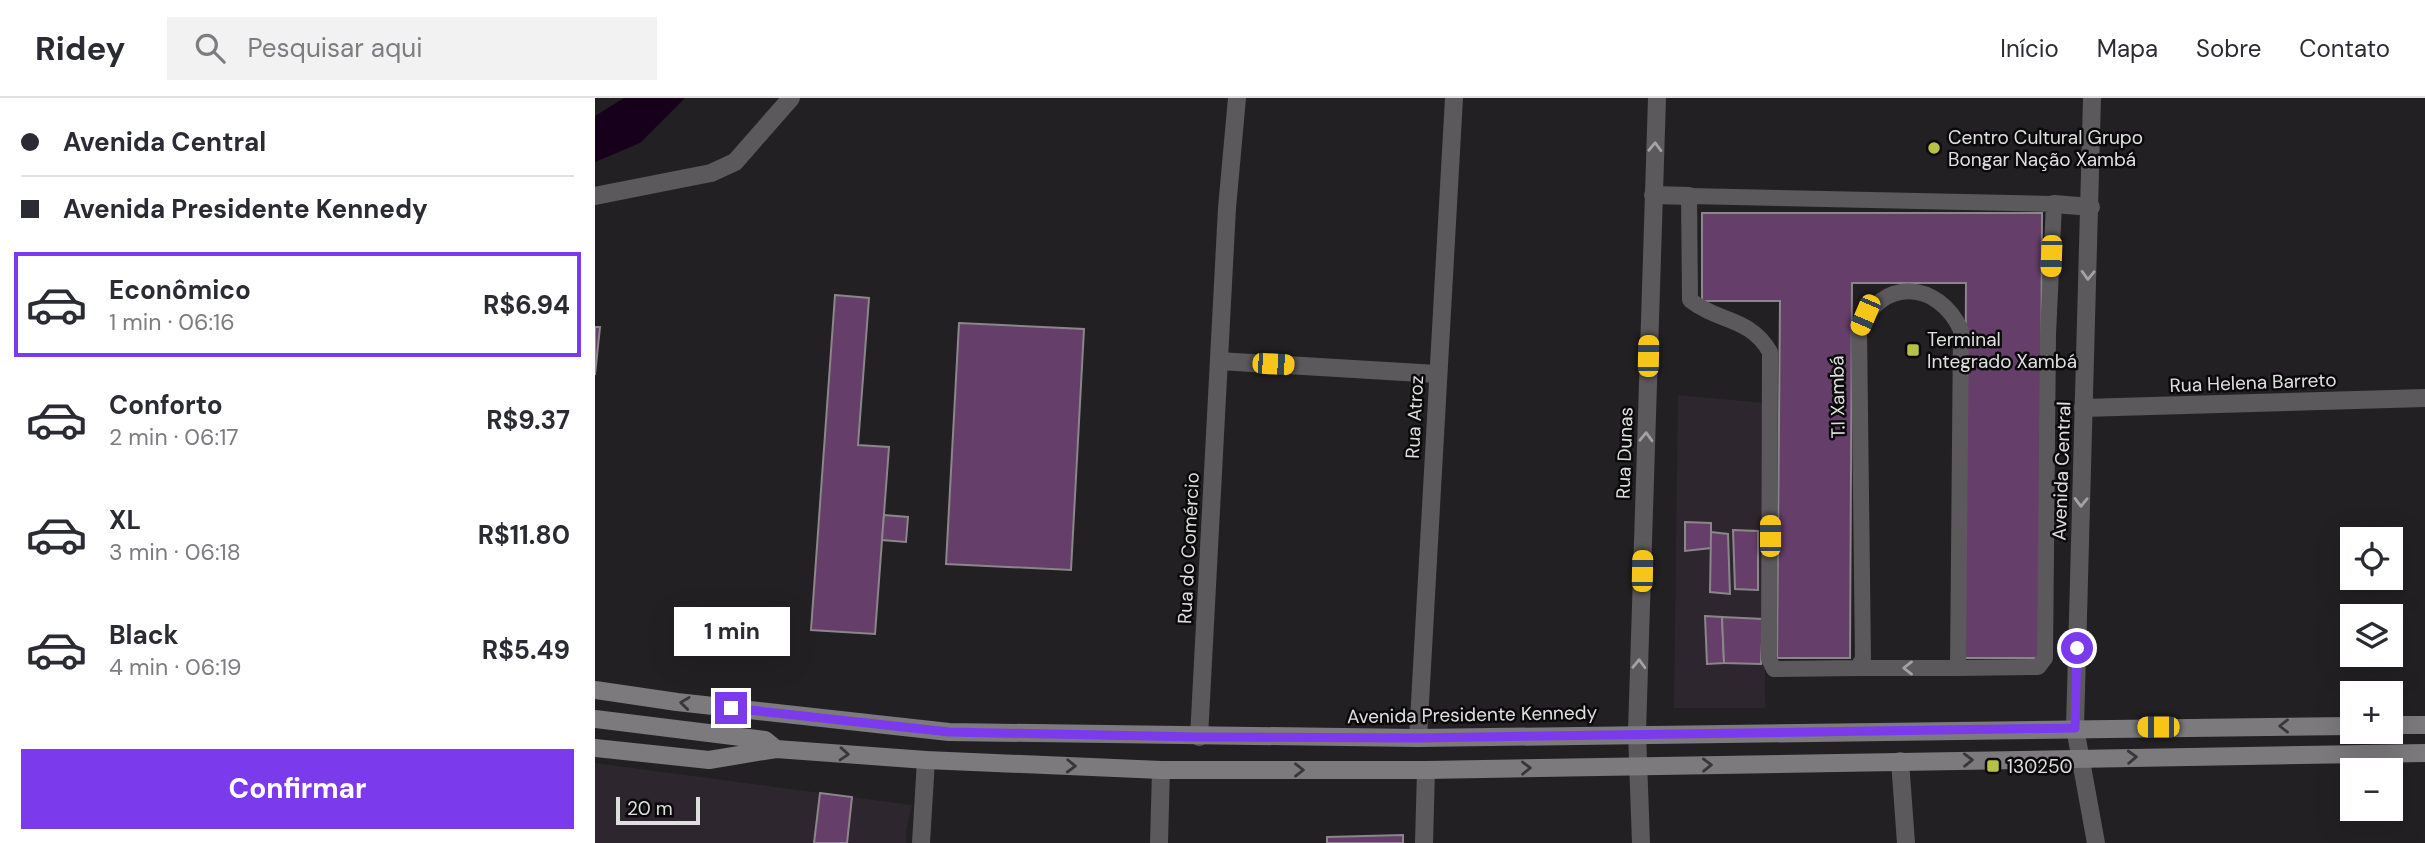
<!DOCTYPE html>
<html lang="pt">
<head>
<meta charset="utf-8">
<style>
	body { margin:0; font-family:"DM Sans",sans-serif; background:#f2f2f3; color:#2b2b33; height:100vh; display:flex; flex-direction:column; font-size:26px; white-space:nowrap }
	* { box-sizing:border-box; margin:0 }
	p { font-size:23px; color:#7c7c81 }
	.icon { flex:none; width:38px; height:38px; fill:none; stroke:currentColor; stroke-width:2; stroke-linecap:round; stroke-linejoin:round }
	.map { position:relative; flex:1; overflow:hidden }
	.details { display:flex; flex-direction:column; background:#fff; width:595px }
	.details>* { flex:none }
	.top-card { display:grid; align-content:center; height:154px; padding:0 21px; background:#fff }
	.tools { position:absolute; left:1745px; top:429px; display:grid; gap:14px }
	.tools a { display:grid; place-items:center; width:63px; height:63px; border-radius:0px; background:#fff; box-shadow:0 7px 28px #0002; font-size:35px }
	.scale { position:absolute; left:21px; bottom:18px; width:84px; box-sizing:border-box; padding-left:7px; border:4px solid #e0dfe0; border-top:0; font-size:19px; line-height:24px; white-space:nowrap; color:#e0dfe0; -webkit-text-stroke:5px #0b0a0b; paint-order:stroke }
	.end { position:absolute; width:32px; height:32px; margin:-16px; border:9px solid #7c3aed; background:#fff; box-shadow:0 0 0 4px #fff }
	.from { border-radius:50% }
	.bubble { position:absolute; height:49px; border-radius:0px; background:#fff; box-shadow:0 7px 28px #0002; font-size:23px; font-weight:700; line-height:49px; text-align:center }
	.car { position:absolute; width:21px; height:42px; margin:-21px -10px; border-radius:9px; box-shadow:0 0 5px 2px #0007; background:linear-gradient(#f5c518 24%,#345 0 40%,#f5c518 0 76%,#345 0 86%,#f5c518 0) }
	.top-card b { display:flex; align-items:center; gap:24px; height:66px; font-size:26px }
	.top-card b+b { border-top:2px solid #e1e1e2 }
	.top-card i { width:18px; height:18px; background:#2b2b33 }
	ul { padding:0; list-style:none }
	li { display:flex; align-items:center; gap:21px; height:105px; margin:0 14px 10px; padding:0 7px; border:4px solid transparent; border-radius:0px }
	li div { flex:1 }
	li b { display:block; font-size:26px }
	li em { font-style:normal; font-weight:700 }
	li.selected { border-color:#7c3aed }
	li>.icon { width:63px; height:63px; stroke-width:1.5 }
	.cta { display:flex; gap:14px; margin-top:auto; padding:14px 21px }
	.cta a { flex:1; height:80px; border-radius:0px; background:#7c3aed; color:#fff; font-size:28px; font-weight:700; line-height:80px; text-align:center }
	header { display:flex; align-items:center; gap:42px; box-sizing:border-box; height:98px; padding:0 35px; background:#fff; border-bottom:2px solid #e1e1e2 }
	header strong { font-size:33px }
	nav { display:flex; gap:38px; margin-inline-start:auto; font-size:24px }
	.search { width:490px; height:63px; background:#f2f2f3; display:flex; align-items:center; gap:18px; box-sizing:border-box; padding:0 24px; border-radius:0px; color:#7c7c81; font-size:26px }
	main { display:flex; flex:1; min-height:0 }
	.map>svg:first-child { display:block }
	.built { fill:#2d262e }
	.water { fill:#17001c }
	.building { fill:#653e6a; stroke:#8a868a; stroke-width:2 }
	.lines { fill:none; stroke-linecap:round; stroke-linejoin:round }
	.lane { stroke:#5b595b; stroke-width:16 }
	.street { stroke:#5b595b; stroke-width:18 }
	.secondary { stroke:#7c7a7c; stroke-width:18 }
	.oneway { stroke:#a4a3a4 }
	.oneway2 { stroke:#383738 }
	.route { stroke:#7c3aed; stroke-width:9 }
	.poi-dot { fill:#b8c147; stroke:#0b0a0b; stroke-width:2.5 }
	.labels { text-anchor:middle; stroke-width:5; stroke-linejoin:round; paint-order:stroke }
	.poi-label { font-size:19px; fill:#e0dfe0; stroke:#0b0a0b; text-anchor:start }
	.street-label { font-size:19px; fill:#e0dfe0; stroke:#0b0a0b }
</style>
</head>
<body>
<header>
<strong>Ridey</strong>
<div class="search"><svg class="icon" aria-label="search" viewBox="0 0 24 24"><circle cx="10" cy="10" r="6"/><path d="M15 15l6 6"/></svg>Pesquisar aqui</div>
<nav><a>Início</a><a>Mapa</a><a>Sobre</a><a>Contato</a></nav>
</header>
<main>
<section class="details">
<div class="top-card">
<b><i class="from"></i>Avenida Central</b>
<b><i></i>Avenida Presidente Kennedy</b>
</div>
<ul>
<li class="selected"><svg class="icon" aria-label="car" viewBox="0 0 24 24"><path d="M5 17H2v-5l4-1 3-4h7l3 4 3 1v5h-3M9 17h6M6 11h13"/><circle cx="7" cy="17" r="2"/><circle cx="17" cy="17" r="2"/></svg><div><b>Econômico</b><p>1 min · 06:16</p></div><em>R$6.94</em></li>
<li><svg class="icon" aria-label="car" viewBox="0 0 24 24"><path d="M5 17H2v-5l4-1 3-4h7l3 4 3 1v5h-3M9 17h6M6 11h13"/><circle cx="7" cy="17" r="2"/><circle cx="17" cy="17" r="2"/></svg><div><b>Conforto</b><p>2 min · 06:17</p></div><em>R$9.37</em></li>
<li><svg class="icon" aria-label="car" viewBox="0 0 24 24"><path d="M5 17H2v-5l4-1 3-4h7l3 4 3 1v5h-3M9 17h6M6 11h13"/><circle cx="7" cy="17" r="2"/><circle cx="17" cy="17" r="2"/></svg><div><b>XL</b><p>3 min · 06:18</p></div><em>R$11.80</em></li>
<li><svg class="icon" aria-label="car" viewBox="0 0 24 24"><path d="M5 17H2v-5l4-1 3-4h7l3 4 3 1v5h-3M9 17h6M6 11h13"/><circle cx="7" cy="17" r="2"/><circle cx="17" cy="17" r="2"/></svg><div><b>Black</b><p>4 min · 06:19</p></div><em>R$5.49</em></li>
</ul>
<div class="cta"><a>Confirmar</a></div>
</section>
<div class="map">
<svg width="1830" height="745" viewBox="0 0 1830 745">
	<rect width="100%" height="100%" fill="#222023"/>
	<g class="built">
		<polygon points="1083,297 1169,305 1170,610 1079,610"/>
		<polygon points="0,665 317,707 311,732 311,745 0,745"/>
	</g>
	<polygon class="water" points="29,0 90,0 45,45 0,64 0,18"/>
	<g class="building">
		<polygon points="1107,115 1447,115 1445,560 1369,560 1371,185 1257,185 1255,560 1182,560 1185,203 1107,203"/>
		<polygon points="240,197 274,200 263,347 294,349 280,536 216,532"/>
		<polygon points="364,225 489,231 476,472 351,466"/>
		<polygon points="0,229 5,229 0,277"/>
		<polygon points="289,417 313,419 311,444 287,442"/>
		<polygon points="1090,424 1116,425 1116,450 1090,453"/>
		<polygon points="1138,432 1163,433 1163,492 1140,491"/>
		<polygon points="1116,434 1133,436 1135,496 1115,494"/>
		<polygon points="1110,518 1127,519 1129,565 1112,566"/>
		<polygon points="1127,519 1168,521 1166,566 1129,565"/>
		<polygon points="225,695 257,699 252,745 219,745"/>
		<polygon points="808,737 808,745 732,745 732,739"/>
	</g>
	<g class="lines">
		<g class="lane">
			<path d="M1094,98l365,8 -6,131 -3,323 -7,9 -80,1 3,-338c-23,-50 -80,-53 -102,0l4,329 -6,9 -83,1 -5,-10 1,-307c-20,-35 -51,-29 -80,-52z"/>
			<polyline points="1262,570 1363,570"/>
		</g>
		<g class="street">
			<polyline points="1497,0 1480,630 1501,745"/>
			<polyline points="1058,97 1094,98"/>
			<polyline points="0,98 116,75 140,64 196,0"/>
			<polyline points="1459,106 1496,109"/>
			<polyline points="624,263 842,276"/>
			<polyline points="1488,310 1830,300"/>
			<polyline points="604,639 632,110 642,0"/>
			<polyline points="823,640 859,0"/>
			<polyline points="1305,663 1311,745"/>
			<polyline points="326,745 331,662"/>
			<polyline points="564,745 566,672"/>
			<polyline points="829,745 831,672"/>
			<polyline points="1046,745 1042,634 1062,0"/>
		</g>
		<g class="secondary">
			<polyline points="0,592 82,604 354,634 823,640 1757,628"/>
			<polyline points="0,621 170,642 181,651"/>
			<polyline points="1796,627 1830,627"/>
			<polyline points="0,650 114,662 181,651 331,662 566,672 831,672 1830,655"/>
		</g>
	</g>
	<defs><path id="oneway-chevron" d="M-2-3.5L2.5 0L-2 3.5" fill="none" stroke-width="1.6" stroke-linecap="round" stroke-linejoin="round" transform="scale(1.75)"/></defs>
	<g class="oneway">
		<use href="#oneway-chevron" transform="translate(1060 49) rotate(-88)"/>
		<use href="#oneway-chevron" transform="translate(1493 177) rotate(92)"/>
		<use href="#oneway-chevron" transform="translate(1051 339) rotate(-88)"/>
		<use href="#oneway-chevron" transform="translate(1486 404) rotate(91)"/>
		<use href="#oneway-chevron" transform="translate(1044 566) rotate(-88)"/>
		<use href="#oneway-chevron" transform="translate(1313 570) rotate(180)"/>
	</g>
	<g class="oneway2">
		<use href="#oneway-chevron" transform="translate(90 605) rotate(-173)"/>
		<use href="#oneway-chevron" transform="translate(1689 628) rotate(180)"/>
		<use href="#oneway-chevron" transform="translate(249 656) rotate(4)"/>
		<use href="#oneway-chevron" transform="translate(1537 659) rotate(-2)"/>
		<use href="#oneway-chevron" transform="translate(1373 662) rotate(-1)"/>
		<use href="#oneway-chevron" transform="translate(1112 667) rotate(-1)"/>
		<use href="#oneway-chevron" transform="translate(476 668) rotate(2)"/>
		<use href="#oneway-chevron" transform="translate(931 670) rotate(-1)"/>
		<use href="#oneway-chevron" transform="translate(704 672)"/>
	</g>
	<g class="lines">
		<polyline class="route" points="136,610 354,634 604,639 822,640 1480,630 1482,550"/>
	</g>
	<g class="poi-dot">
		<circle cx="1339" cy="50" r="7"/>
		<rect x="1311" y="245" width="14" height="14" rx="3.5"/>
		<rect x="1391" y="661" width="14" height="14" rx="3.5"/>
	</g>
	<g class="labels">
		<g class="poi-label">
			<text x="1353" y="46">Centro Cultural Grupo<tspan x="1353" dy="22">Bongar Nação Xambá</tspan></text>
			<text x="1332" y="248">Terminal<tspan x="1332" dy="22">Integrado Xambá</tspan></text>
			<text x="1412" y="675">130250</text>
		</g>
		<g class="street-label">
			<text transform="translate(1658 284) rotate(-2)" y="7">Rua Helena Barreto</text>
			<text transform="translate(1242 299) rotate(-91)" y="7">T.I Xambá</text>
			<text transform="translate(819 319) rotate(-87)" y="7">Rua Atroz</text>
			<text transform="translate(1029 355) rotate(-88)" y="7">Rua Dunas</text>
			<text transform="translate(1466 373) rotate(-88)" y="7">Avenida Central</text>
			<text transform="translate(593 450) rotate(-87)" y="7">Rua do Comércio</text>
			<text transform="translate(877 616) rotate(-1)" y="7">Avenida Presidente Kennedy</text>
		</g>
	</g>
</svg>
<div class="tools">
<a><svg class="icon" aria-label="locate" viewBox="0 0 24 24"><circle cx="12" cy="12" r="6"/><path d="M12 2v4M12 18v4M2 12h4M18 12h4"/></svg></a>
<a><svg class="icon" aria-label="layers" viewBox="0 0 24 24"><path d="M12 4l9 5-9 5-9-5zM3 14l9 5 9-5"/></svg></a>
<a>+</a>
<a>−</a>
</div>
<div class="scale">20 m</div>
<i class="end from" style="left:1482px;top:550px"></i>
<i class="end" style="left:136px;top:610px"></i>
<div class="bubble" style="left:79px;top:509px;width:116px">1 min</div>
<i class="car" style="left:1456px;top:158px;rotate:182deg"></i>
<i class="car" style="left:1270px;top:217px;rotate:203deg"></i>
<i class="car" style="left:1053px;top:258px;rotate:1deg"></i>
<i class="car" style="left:678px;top:266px;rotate:93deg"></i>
<i class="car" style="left:1175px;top:438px;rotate:0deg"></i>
<i class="car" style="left:1047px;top:473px;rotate:1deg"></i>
<i class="car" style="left:1563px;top:629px;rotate:270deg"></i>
</div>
</main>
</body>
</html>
